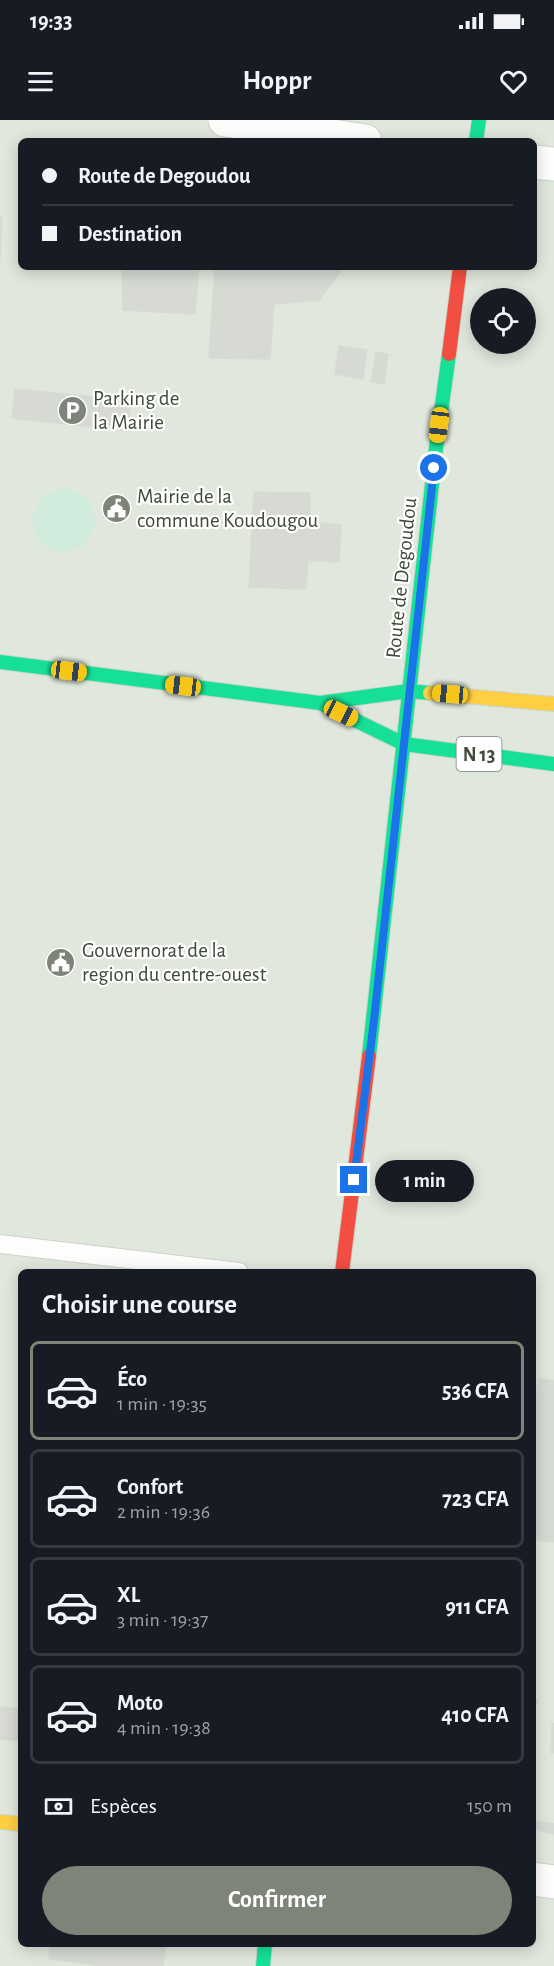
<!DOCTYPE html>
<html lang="fr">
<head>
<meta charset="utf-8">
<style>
	body { margin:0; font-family:"Alegreya Sans",sans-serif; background:#242831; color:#f1f3f6; height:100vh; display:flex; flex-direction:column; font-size:22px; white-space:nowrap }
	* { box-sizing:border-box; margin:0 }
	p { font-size:20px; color:#9ea1a6 }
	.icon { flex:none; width:33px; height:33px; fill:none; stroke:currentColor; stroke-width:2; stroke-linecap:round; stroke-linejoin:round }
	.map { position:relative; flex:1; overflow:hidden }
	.drawer { position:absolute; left:18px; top:1149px; width:518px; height:678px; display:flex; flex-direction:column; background:#171b24; border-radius:9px; box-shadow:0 3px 15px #0003 }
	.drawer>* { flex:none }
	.hud { position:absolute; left:18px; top:18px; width:519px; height:132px; border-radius:9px; box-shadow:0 3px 15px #0003; display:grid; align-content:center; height:132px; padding:0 24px; background:#171b24 }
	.buttons { position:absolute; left:470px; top:168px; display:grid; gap:12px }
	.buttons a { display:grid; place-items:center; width:66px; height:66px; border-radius:50%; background:#171b24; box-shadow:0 3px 15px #0003; font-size:30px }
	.end { position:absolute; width:27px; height:27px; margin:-14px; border:8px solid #1a73e8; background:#fff; box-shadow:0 0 0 3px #fff }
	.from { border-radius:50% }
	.bubble { position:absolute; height:42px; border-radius:21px; background:#171b24; box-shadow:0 3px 15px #0003; font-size:20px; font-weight:700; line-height:42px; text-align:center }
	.car { position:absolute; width:18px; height:36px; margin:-18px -9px; border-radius:8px; box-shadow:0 0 4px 2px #0007; background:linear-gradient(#f5c518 24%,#345 0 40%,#f5c518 0 76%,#345 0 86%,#f5c518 0) }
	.hud b { display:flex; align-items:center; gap:21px; height:57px; font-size:22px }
	.hud b+b { border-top:2px solid #363941 }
	.hud i { width:15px; height:15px; background:#f1f3f6 }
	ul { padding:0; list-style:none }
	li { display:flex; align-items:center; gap:18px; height:99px; margin:0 12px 9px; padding:0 12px; border:3px solid #363941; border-radius:9px }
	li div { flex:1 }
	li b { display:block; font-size:22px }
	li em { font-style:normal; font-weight:700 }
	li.on { border-color:#7e8578 }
	li>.icon { width:54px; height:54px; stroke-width:1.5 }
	h2 { padding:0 24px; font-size:27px; line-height:72px }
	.pay { display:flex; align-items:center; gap:15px; height:66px; padding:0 24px; font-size:22px }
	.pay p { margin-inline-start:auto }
	.cta { display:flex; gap:12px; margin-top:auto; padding:12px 24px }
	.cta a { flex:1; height:69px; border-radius:36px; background:#7e8578; color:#fff; font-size:24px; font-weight:700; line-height:69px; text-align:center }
	.status { display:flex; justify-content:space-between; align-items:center; height:42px; padding:0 30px; background:#171b24; direction:ltr }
	.status svg { height:16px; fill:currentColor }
	header { display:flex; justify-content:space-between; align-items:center; height:78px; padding:0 24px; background:#171b24; font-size:27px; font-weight:700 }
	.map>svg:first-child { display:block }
	.residential { fill:#e0e7dc; fill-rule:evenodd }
	.green { fill:#d1ecdc }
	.building { fill:#d6dad3; stroke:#d7dbd4; stroke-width:1.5 }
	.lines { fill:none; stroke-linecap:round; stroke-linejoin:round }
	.lane-casing { stroke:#ced1cb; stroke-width:20 }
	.street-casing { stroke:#ced1cb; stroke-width:35 }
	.fast-casing { stroke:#ccd5c8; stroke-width:16 }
	.slow-casing { stroke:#ccd5c8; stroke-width:16 }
	.jam-casing { stroke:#ccd5c8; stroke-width:16 }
	.lane { stroke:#fdfdfc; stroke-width:18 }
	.street { stroke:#fdfdfc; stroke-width:33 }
	.fast { stroke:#16e098; stroke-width:14 }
	.slow { stroke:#ffcf43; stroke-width:14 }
	.jam { stroke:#f24e42; stroke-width:14 }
	.route { stroke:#1a73e8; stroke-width:8 }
	.labels { text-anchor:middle; stroke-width:4.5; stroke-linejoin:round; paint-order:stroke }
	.shield { fill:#fff; stroke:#798074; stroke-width:1.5 }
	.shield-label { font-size:20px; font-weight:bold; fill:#404a39 }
	.poi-label { font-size:21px; fill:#404a39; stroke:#fff; text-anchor:start }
	.street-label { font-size:21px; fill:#404a39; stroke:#fff }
</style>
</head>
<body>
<div class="status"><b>19:33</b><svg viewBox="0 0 49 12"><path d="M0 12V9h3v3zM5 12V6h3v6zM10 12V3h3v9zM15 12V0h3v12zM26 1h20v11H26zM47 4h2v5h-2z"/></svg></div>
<header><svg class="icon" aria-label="menu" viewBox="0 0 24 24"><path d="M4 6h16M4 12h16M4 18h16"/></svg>Hoppr<svg class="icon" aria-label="heart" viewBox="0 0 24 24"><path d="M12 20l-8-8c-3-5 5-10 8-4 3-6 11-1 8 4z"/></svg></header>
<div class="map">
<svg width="554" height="1846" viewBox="0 0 554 1846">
	<rect width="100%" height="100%" fill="#f0f3ee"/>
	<path class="residential" d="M0,0h554v1846h-554zM21,21h513v126h-513zM480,178h45v46h-45zM21,1152h511v672h-511z"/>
	<polygon class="green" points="67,367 89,380 96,404 84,426 60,433 38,421 31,397 44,375"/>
	<g class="building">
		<polygon points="0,97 2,97 0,142"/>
		<polygon points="122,147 199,147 195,194 123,190"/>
		<polygon points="215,147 334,147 341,151 319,180 274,184 270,239 209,238"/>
		<polygon points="339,226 367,230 363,259 335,254"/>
		<polygon points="376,232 388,234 384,264 371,262"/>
		<polygon points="15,269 131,281 128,311 12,298"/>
		<polygon points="254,372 310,373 310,402 341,405 339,442 308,440 306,469 249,467"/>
		<polygon points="539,1259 554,1261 554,1422 532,1419 532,1294"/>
		<polygon points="532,1578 538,1580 532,1596"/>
		<polygon points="0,1587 21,1589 21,1621 0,1619"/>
		<polygon points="552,1603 554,1604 554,1633 551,1633"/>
		<polygon points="532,1700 554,1704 554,1714 532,1709"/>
		<polygon points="50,1824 166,1824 163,1846 106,1846 49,1839"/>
	</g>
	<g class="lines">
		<defs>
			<polyline id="lane" points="0,1124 239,1152"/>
			<g id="street">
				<polyline points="225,0 365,21"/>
				<polyline points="534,42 554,44"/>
				<polyline points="532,1759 554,1762"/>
			</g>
			<g id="fast">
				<polyline points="476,21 479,0"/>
				<polyline points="0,542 320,583 409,571 430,573"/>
				<polyline points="320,583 404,624 554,644"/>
				<polyline points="369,936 436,328 449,234"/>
				<polyline points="263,1846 265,1824"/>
			</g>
			<g id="slow">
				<polyline points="430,573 554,584"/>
				<polyline points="0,1702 21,1704"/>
			</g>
			<g id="jam">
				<polyline points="449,234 460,147"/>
				<polyline points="342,1152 369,936"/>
			</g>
		</defs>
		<use href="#lane" class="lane-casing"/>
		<use href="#street" class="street-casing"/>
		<use href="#fast" class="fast-casing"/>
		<use href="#slow" class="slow-casing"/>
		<use href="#jam" class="jam-casing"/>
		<use href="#lane" class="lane"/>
		<use href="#street" class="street"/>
		<use href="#fast" class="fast"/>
		<use href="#slow" class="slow"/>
		<use href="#jam" class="jam"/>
	</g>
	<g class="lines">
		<polyline class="route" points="354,1060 374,900 434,348"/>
	</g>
	<defs>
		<symbol id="parking-disc" viewBox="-11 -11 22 22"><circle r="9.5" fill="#7e8578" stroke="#fff"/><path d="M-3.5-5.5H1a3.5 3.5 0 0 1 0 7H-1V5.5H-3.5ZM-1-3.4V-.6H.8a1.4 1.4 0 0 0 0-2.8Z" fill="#fff"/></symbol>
		<symbol id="civic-disc" viewBox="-11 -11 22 22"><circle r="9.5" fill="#7e8578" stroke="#fff"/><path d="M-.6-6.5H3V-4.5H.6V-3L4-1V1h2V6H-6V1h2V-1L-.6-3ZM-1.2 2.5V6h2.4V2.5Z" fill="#fff"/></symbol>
	</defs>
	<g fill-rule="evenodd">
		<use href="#parking-disc" x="56" y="274" width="33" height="33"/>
		<use href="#civic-disc" x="100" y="372" width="33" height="33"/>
		<use href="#civic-disc" x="44" y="826" width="33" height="33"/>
	</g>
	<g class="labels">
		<rect class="shield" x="456.5" y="617" width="45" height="34" rx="4.5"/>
		<g class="shield-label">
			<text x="479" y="641">N 13</text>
		</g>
		<g class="poi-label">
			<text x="93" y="285">Parking de<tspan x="93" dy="24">la Mairie</tspan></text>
			<text x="137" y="383">Mairie de la<tspan x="137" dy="24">commune Koudougou</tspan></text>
			<text x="82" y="837">Gouvernorat de la<tspan x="82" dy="24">region du centre-ouest</tspan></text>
		</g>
		<g class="street-label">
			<text transform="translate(401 458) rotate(-84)" y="7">Route de Degoudou</text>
		</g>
	</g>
</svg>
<div class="buttons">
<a><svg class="icon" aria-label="locate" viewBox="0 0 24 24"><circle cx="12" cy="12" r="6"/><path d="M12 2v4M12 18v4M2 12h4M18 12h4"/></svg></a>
</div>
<i class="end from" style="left:434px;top:348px"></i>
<i class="end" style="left:354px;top:1060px"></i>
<div class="bubble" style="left:375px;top:1040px;width:99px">1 min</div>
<i class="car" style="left:439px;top:305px;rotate:187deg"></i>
<i class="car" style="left:69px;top:551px;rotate:97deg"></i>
<i class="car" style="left:183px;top:566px;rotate:277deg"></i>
<i class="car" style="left:450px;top:574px;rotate:275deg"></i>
<i class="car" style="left:341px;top:593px;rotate:116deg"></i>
<div class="hud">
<b><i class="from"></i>Route de Degoudou</b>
<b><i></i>Destination</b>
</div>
<section class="drawer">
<h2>Choisir une course</h2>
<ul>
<li class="on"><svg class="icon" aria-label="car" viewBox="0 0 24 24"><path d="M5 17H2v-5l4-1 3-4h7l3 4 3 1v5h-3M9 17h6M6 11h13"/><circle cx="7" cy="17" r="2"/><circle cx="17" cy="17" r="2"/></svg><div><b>Éco</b><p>1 min · 19:35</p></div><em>536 CFA</em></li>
<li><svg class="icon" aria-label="car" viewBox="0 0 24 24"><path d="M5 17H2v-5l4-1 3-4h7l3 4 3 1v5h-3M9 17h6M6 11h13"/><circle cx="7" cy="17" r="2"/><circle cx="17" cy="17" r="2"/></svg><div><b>Confort</b><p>2 min · 19:36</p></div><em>723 CFA</em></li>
<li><svg class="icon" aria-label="car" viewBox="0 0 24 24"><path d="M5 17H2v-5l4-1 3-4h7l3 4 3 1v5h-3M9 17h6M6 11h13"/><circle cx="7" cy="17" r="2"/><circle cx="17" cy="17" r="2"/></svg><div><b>XL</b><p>3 min · 19:37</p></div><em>911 CFA</em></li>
<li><svg class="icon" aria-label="car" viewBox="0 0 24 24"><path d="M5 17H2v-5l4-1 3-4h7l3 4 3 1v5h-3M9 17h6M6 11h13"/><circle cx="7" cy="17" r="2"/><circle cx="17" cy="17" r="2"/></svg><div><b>Moto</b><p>4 min · 19:38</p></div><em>410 CFA</em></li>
</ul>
<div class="pay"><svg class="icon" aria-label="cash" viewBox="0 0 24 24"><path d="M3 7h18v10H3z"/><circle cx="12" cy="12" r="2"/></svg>Espèces<p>150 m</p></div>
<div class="cta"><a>Confirmer</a></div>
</section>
</div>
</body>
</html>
